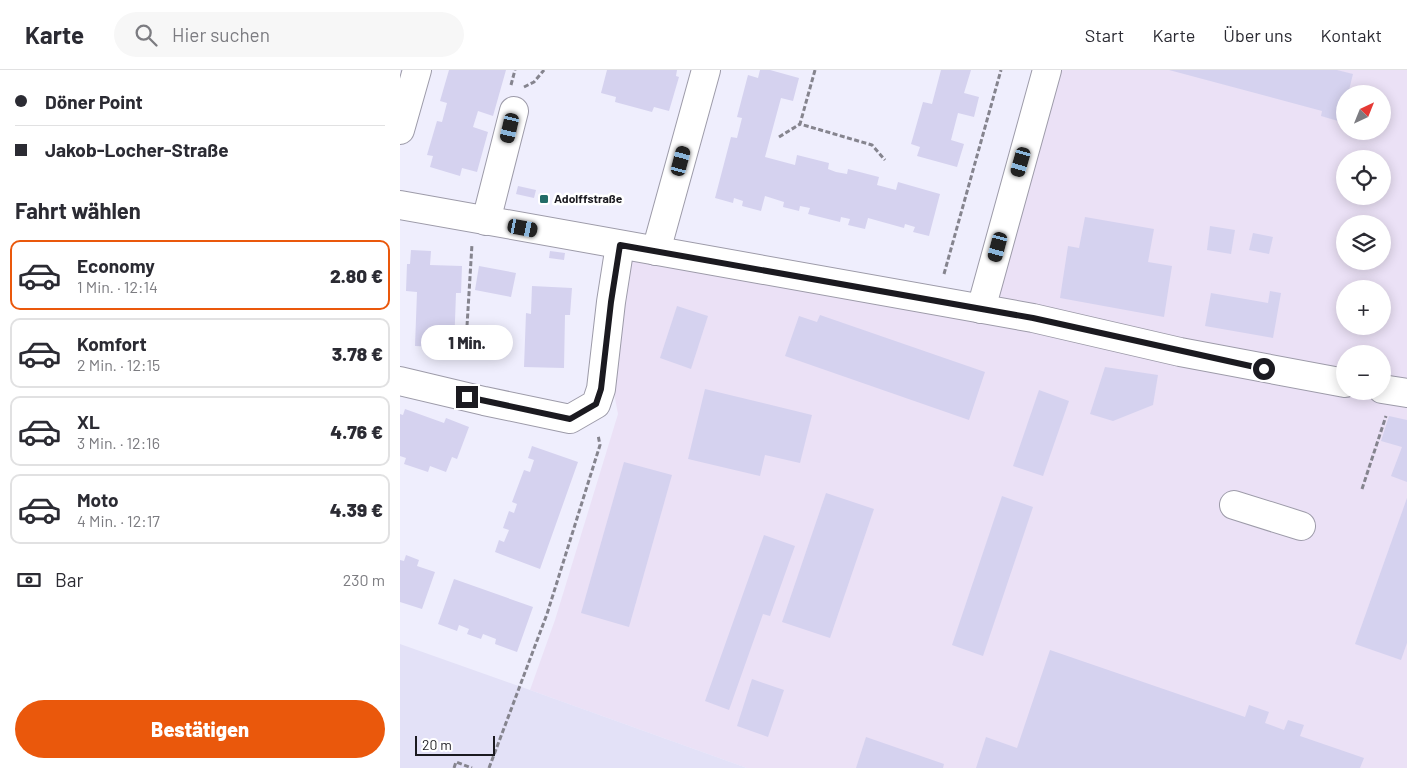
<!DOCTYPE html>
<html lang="de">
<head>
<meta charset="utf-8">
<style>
	body { margin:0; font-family:Barlow,sans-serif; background:#f7f7f7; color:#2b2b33; height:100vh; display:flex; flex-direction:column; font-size:19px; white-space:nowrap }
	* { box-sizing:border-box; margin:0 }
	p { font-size:16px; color:#7c7c81 }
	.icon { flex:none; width:28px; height:28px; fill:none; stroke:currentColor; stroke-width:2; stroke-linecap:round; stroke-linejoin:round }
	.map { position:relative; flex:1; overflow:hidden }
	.panel { display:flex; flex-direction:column; background:#fff; width:400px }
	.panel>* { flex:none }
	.banner { display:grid; align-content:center; height:110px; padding:0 15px; background:#fff }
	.needle { width:32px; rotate:43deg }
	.fabs { position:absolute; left:936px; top:15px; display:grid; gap:10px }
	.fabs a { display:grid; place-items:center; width:55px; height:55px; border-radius:50%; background:#fff; box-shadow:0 2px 12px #0003; font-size:25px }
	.scale { position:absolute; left:15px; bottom:12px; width:80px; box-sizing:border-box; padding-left:5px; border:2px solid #1b1a20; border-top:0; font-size:14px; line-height:18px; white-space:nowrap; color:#1b1a20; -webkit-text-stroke:4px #fff; paint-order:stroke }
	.end { position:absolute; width:22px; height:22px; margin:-11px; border:6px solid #1b1a20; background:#fff; box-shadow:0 0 0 2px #fff }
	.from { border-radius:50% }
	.bubble { position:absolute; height:35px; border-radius:18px; background:#fff; box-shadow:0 2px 12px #0003; font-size:16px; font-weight:800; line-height:35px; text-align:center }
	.car { position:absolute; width:15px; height:30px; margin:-15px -8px; border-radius:6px; box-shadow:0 0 4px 1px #0007; background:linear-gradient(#222 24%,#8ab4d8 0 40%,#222 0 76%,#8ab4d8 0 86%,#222 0) }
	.banner b { display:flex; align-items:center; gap:18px; height:48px; font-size:19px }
	.banner b+b { border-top:1px solid #e1e1e2 }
	.banner i { width:12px; height:12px; background:#2b2b33 }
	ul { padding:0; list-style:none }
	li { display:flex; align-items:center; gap:15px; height:70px; margin:0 10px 8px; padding:0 5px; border:2px solid #e1e1e2; border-radius:10px }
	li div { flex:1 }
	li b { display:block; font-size:19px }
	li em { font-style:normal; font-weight:800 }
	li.on { border-color:#ea580c }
	li>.icon { width:45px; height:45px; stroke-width:1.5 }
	h2 { padding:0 15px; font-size:22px; line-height:60px }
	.pay { display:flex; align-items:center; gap:12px; height:55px; padding:0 15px; font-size:19px }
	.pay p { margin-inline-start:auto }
	.button { display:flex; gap:10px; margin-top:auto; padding:10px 15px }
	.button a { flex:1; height:58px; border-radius:30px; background:#ea580c; color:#fff; font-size:20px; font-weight:800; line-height:58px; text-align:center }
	header { display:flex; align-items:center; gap:30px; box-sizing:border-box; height:70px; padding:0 25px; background:#fff; border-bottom:1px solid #e1e1e2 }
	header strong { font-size:24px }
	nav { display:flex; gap:28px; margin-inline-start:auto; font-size:18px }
	.search { width:350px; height:45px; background:#f7f7f7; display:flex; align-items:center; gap:12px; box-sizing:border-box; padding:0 18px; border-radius:28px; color:#7c7c81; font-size:19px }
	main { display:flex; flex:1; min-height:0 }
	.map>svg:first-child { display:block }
	.commercial { fill:#ebe1f6; fill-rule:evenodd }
	.built { fill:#e3e1f7 }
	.building { fill:#d5d2ef }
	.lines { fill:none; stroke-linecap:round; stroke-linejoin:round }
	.minor-casing { stroke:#9d9ba9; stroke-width:30 }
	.path { stroke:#85848e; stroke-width:3; stroke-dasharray:5 2.5; stroke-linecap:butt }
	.minor { stroke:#fff; stroke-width:28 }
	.route { stroke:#1b1a20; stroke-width:6 }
	.poi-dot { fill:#226c67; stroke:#fff; stroke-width:2 }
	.labels { text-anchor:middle; stroke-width:5; stroke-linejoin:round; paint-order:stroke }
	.poi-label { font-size:12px; font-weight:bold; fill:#1b1a20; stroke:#fff; text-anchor:start }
</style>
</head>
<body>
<header>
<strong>Karte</strong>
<div class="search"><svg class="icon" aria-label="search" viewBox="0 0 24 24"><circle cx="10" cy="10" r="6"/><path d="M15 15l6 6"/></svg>Hier suchen</div>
<nav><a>Start</a><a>Karte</a><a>Über uns</a><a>Kontakt</a></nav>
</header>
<main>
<section class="panel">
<div class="banner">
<b><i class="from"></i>Döner Point</b>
<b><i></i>Jakob-Locher-Straße</b>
</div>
<h2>Fahrt wählen</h2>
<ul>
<li class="on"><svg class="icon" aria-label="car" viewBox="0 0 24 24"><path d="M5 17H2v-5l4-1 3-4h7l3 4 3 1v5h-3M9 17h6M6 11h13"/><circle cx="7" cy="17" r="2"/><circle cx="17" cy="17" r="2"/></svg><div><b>Economy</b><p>1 Min. · 12:14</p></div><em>2.80 €</em></li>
<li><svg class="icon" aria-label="car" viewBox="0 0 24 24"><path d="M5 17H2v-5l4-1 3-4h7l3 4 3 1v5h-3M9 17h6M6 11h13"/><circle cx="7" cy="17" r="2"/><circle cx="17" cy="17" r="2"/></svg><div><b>Komfort</b><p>2 Min. · 12:15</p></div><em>3.78 €</em></li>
<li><svg class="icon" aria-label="car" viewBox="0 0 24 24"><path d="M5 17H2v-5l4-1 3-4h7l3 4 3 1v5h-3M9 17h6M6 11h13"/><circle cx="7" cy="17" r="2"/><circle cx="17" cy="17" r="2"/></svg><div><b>XL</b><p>3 Min. · 12:16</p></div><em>4.76 €</em></li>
<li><svg class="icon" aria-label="car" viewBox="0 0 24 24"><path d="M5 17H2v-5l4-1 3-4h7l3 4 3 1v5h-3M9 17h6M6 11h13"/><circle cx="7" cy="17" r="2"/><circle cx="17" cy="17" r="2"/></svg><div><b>Moto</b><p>4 Min. · 12:17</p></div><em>4.39 €</em></li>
</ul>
<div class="pay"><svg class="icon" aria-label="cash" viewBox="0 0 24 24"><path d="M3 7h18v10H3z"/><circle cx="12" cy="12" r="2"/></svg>Bar<p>230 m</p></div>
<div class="button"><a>Bestätigen</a></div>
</section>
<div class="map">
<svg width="1007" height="698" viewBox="0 0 1007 698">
	<rect width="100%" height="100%" fill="#efeefd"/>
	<path class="commercial" d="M661,0h346v698h-660l-217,-78 25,-70 63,-206 -13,-69 15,-100 369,56 11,-8zM945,24h37v37h-37zM945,89h37v37h-37zM945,154h37v37h-37zM945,219h37v37h-37zM945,284h37v37h-37z"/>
	<polygon class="built" points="0,574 130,620 347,698 0,698"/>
	<g class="building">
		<polygon points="49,0 106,0 93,46 78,41 73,57 88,62 77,102 62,98 60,106 30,97 33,86 27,85 37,51 42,52 47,33 40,31"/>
		<polygon points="207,0 277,0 276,6 279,7 269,41 254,37 252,42 215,32 216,27 201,23"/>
		<polygon points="360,0 370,0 399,8 393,31 381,28 365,87 395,95 397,85 429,93 428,99 436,102 447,104 448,99 479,107 477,115 496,120 498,112 540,124 529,166 513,162 515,157 505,154 504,158 468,148 465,159 448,155 450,149 441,147 440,152 408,144 410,138 400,136 399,141 383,137 384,132 365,126 361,141 342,136 343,131 334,128 333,133 315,128 331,67 337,68 342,48 337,47 348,5 358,8"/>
		<polygon points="541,0 571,0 564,23 579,27 574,47 558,43 551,70 564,74 557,97 517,86 520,77 511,74 523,32 532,34"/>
		<polygon points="769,0 937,0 953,4 948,24 945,24 945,53 921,46 922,41"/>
		<polygon points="118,116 136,120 134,128 116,124"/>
		<polygon points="685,147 754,159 748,192 772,196 764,247 660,228 668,176 679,178"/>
		<polygon points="810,156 835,160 831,184 807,180"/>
		<polygon points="853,163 873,167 869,184 849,180"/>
		<polygon points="11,180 31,181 30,195 62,196 61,223 56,223 54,278 15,276 17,222 6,221 7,194 10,194"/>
		<polygon points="150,181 165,183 164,190 149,188"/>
		<polygon points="79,196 116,203 111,227 75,220"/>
		<polygon points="132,216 172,218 170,245 165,245 164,298 124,297 126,243 131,244"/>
		<polygon points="870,221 881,223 873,268 805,256 811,223 868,233"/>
		<polygon points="277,236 308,246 291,299 260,288"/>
		<polygon points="420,245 585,302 569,350 385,286 399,246 417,252"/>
		<polygon points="705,297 758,305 753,335 713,351 690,344"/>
		<polygon points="305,319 412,345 400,393 365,385 360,406 288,389"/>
		<polygon points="639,320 669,331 643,406 613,396"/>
		<polygon points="5,339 44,353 46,348 69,357 57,389 52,387 46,402 30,396 28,402 4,394 6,388 0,386 0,344 3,345"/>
		<polygon points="989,346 1007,350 1007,412 991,406 1002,377 981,371"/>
		<polygon points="132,376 178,392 140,499 95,482 99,470 104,472 109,460 103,458 109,441 114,443 117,434 112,432 124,400 130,402 134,390 128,388"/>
		<polygon points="224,392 272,405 229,557 181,543"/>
		<polygon points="426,423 474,439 430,568 382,552"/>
		<polygon points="602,426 633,437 583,586 552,575"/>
		<polygon points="1007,428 1007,573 1001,590 955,574"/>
		<polygon points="364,465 395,476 370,546 363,544 329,640 305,631"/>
		<polygon points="6,485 19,490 17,496 35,502 22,539 0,532 0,490 4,491"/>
		<polygon points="54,509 133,537 117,582 95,574 96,569 83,564 81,569 67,564 69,559 59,555 57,561 38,554"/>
		<polygon points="650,580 845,647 849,635 869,642 865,653 884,660 888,650 904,655 900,666 964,688 960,698 576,698 586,667 617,678"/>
		<polygon points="352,609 384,620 368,667 337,656"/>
		<polygon points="466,667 544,694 543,698 456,698"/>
	</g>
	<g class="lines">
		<defs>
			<g id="minor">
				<polyline points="0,60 17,0"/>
				<polyline points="0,135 633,248 780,282 945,313"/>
				<polyline points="86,151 114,41"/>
				<polyline points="256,181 306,0"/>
				<polyline points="581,239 647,0"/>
				<polyline points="0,311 84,331 170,349 196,334 201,319 211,232 220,175"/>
				<polyline points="982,319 1007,323"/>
				<polyline points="834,435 901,456"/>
			</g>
		</defs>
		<use href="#minor" class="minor-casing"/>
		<g class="path">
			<polyline points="415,0 400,54 472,75 485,90"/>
			<polyline points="111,15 115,0"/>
			<polyline points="124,17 134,12 144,0"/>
			<polyline points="379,67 400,54"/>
			<polyline points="544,204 601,0"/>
			<polyline points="67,256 72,174"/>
			<polyline points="962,419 986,346"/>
			<polyline points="54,698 56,692 72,698"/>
			<polyline points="89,698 147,544 200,375 198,365"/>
		</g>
		<use href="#minor" class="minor"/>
	</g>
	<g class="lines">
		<polyline class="route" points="67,327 170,349 196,334 201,319 211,232 220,175 633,248 864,299"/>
	</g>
	<rect class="poi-dot" x="139" y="124" width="10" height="10" rx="2.5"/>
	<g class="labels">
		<g class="poi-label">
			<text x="154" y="133">Adolffstraße</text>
		</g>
	</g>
</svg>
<div class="fabs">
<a><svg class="needle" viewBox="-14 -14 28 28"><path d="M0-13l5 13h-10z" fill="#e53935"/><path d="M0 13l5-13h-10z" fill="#7c7c81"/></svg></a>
<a><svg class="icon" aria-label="locate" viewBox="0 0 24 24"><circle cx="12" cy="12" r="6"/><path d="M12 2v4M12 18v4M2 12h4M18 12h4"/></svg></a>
<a><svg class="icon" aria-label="layers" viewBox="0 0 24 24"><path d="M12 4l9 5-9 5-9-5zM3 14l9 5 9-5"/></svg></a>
<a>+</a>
<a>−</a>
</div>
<div class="scale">20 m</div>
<i class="end from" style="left:864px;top:299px"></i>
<i class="end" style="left:67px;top:327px"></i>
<div class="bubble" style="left:21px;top:255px;width:92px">1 Min.</div>
<i class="car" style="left:110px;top:58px;rotate:193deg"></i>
<i class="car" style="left:281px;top:91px;rotate:15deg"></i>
<i class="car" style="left:621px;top:92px;rotate:196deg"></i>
<i class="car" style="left:123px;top:158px;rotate:101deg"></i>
<i class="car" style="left:598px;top:177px;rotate:195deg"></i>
</div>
</main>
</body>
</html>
